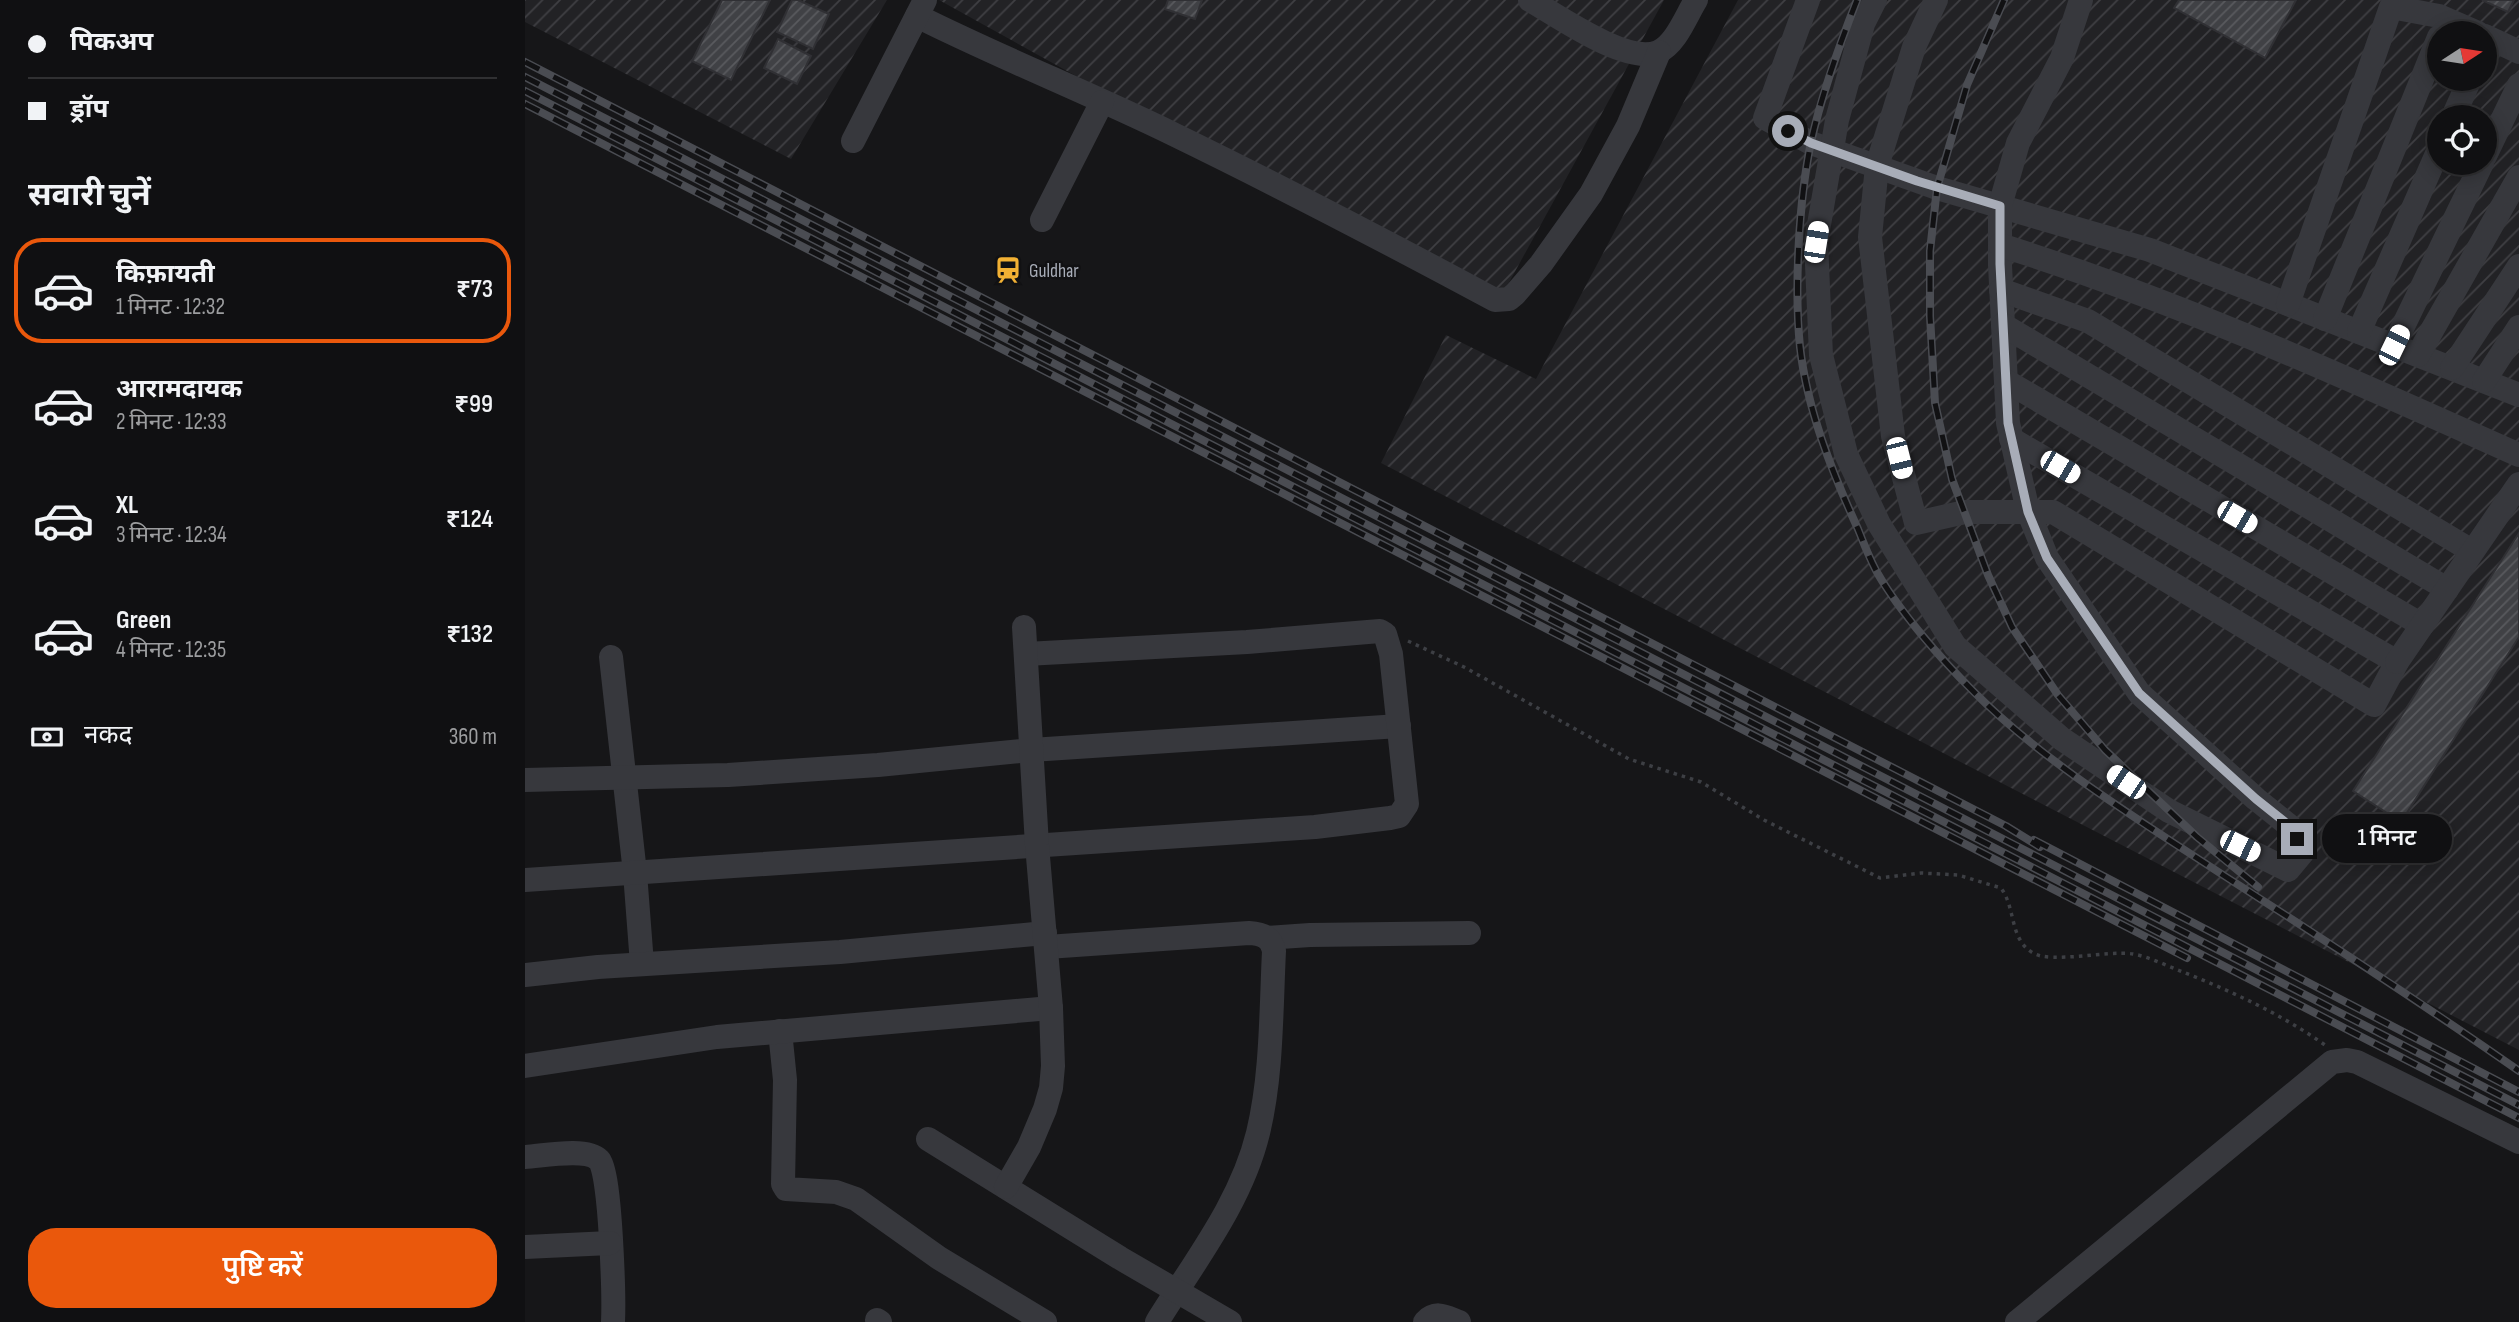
<!DOCTYPE html>
<html lang="hi">
<head>
<meta charset="utf-8">
<style>
	body { margin:0; font-family:"Sofia Sans Condensed","Noto Sans Devanagari",sans-serif; background:#1e1e20; color:#f1f3f6; height:100vh; display:flex; flex-direction:column; font-size:26px; white-space:nowrap }
	* { box-sizing:border-box; margin:0 }
	p { font-size:23px; color:#9c9d9f }
	.icon { flex:none; width:38px; height:38px; fill:none; stroke:currentColor; stroke-width:2; stroke-linecap:round; stroke-linejoin:round }
	.map { position:relative; flex:1; overflow:hidden }
	.sheet { display:flex; flex-direction:column; background:#101012; width:525px }
	.sheet>* { flex:none }
	.top-card { display:grid; align-content:center; height:154px; padding:0 28px; background:#101012 }
	.needle { width:46px; rotate:78deg }
	.controls { position:absolute; left:1902px; top:21px; display:grid; gap:14px }
	.controls a { display:grid; place-items:center; width:70px; height:70px; border-radius:50%; background:#101012; box-shadow:0 4px 18px #0003,0 0 0 2px #303032; font-size:35px }
	.end { position:absolute; width:32px; height:32px; margin:-16px; border:9px solid #a8adb8; background:#111; box-shadow:0 0 0 4px #111 }
	.from { border-radius:50% }
	.bubble { position:absolute; height:49px; border-radius:24px; background:#101012; box-shadow:0 4px 18px #0003,0 0 0 2px #303032; font-size:23px; font-weight:600; line-height:49px; text-align:center }
	.car { position:absolute; width:21px; height:42px; margin:-21px -10px; border-radius:9px; box-shadow:0 0 5px 2px #0007; background:linear-gradient(#fff 24%,#345 0 40%,#fff 0 76%,#345 0 86%,#fff 0) }
	.top-card b { display:flex; align-items:center; gap:24px; height:66px; font-size:26px }
	.top-card b+b { border-top:2px solid #303032 }
	.top-card i { width:18px; height:18px; background:#f1f3f6 }
	ul { padding:0; list-style:none }
	li { display:flex; align-items:center; gap:21px; height:105px; margin:0 14px 10px; padding:0 14px; border:4px solid transparent; border-radius:28px }
	li div { flex:1 }
	li b { display:block; font-size:26px }
	li em { font-style:normal; font-weight:600 }
	li.selected { border-color:#ea580c }
	li>.icon { width:63px; height:63px; stroke-width:1.5 }
	h2 { padding:0 28px; font-size:32px; line-height:84px }
	.pay { display:flex; align-items:center; gap:18px; height:77px; padding:0 28px; font-size:26px }
	.pay p { margin-inline-start:auto }
	.cta { display:flex; gap:14px; margin-top:auto; padding:14px 28px }
	.cta a { flex:1; height:80px; border-radius:28px; background:#ea580c; color:#fff; font-size:28px; font-weight:600; line-height:80px; text-align:center }
	main { display:flex; flex:1; min-height:0 }
	.map>svg:first-child { display:block }
	.industrial { fill:url(#industrial-furrows); fill-rule:evenodd }
	.building { fill:url(#building-hatch); stroke:#303034; stroke-width:2 }
	.lines { fill:none; stroke-linecap:round; stroke-linejoin:round }
	.path { stroke:#3d3f44; stroke-width:3.5; stroke-dasharray:3.5 5; stroke-linecap:butt }
	.minor { stroke:#37383d; stroke-width:24 }
	.rail-casing { stroke:#4a4c52; stroke-width:8 }
	.rail { stroke:#111113; stroke-width:5; stroke-dasharray:16; stroke-linecap:butt }
	.route { stroke:#a8adb8; stroke-width:9 }
	.labels { text-anchor:middle; stroke-width:5; stroke-linejoin:round; paint-order:stroke }
	.poi-label { font-size:19px; fill:#a8adb8; stroke:#111113; text-anchor:start }
</style>
</head>
<body>
<main>
<section class="sheet">
<div class="top-card">
<b><i class="from"></i>पिकअप</b>
<b><i></i>ड्रॉप</b>
</div>
<h2>सवारी चुनें</h2>
<ul>
<li class="selected"><svg class="icon" aria-label="car" viewBox="0 0 24 24"><path d="M5 17H2v-5l4-1 3-4h7l3 4 3 1v5h-3M9 17h6M6 11h13"/><circle cx="7" cy="17" r="2"/><circle cx="17" cy="17" r="2"/></svg><div><b>किफ़ायती</b><p>1 मिनट · 12:32</p></div><em>₹73</em></li>
<li><svg class="icon" aria-label="car" viewBox="0 0 24 24"><path d="M5 17H2v-5l4-1 3-4h7l3 4 3 1v5h-3M9 17h6M6 11h13"/><circle cx="7" cy="17" r="2"/><circle cx="17" cy="17" r="2"/></svg><div><b>आरामदायक</b><p>2 मिनट · 12:33</p></div><em>₹99</em></li>
<li><svg class="icon" aria-label="car" viewBox="0 0 24 24"><path d="M5 17H2v-5l4-1 3-4h7l3 4 3 1v5h-3M9 17h6M6 11h13"/><circle cx="7" cy="17" r="2"/><circle cx="17" cy="17" r="2"/></svg><div><b>XL</b><p>3 मिनट · 12:34</p></div><em>₹124</em></li>
<li><svg class="icon" aria-label="car" viewBox="0 0 24 24"><path d="M5 17H2v-5l4-1 3-4h7l3 4 3 1v5h-3M9 17h6M6 11h13"/><circle cx="7" cy="17" r="2"/><circle cx="17" cy="17" r="2"/></svg><div><b>Green</b><p>4 मिनट · 12:35</p></div><em>₹132</em></li>
</ul>
<div class="pay"><svg class="icon" aria-label="cash" viewBox="0 0 24 24"><path d="M3 7h18v10H3z"/><circle cx="12" cy="12" r="2"/></svg>नकद<p>360 m</p></div>
<div class="cta"><a>पुष्टि करें</a></div>
</section>
<div class="map">
<svg width="1994" height="1322" viewBox="0 0 1994 1322">
	<defs>
		<pattern id="industrial-furrows" width="10" height="10" patternUnits="userSpaceOnUse" patternTransform="scale(1.75)"><rect width="10" height="10" fill="#222225"/><path d="M-1 1l2-2M0 10L10 0M9 11l2-2" fill="none" stroke="#3f3f43"/></pattern>
		<pattern id="building-hatch" width="6" height="6" patternUnits="userSpaceOnUse" patternTransform="scale(1.75)"><rect width="6" height="6" fill="#404145"/><path d="M-1 1l2-2M0 6l6-6M5 7l2-2" fill="none" stroke="#595a5e"/></pattern>
	</defs>
	<rect width="100%" height="100%" fill="#161618"/>
	<g class="industrial">
		<polygon points="0,0 362,0 266,159 0,22"/>
		<polygon points="414,0 1139,0 970,308"/>
		<path d="M1213,0h781v1050l-1138,-587 65,-128 90,44zM1914,33h46v46h-46zM1914,117h46v46h-46z"/>
	</g>
	<g class="building">
		<polygon points="197,0 245,0 206,80 167,61"/>
		<polygon points="267,0 273,0 304,14 288,49 252,32"/>
		<polygon points="643,0 677,0 670,19 640,9"/>
		<polygon points="1654,0 1771,0 1740,58 1649,8"/>
		<polygon points="1957,0 1989,0 1983,12"/>
		<polygon points="253,39 286,56 272,84 239,68"/>
		<polygon points="1994,533 1994,637 1876,822 1828,791"/>
	</g>
	<g class="lines">
		<path class="path" d="M883,641l56,26 165,92 72,23 63,38 116,58 41,-5 37,2 43,13c15,20 8,51 32,65 18,11 75,-3 100,1 17,3 34,12 50,18 50,20 98,42 142,73"/>
		<g class="minor">
			<path d="M1005,0c28,16 97,65 128,52 18,-8 28,-36 38,-52"/>
			<polyline points="1283,0 1240,118 1286,143 1412,188 1625,250 1994,395"/>
			<polyline points="1350,0 1338,24 1312,120 1291,242 1296,355 1321,454 1354,524 1430,646 1537,739 1644,811 1763,870 1778,852 1766,827 1731,799 1614,693 1522,558 1503,511 1483,423 1475,265 1475,206 1493,143 1537,58 1556,0"/>
			<polyline points="1411,0 1389,47 1352,166 1345,237 1368,436 1391,523 1440,512 1528,512 1849,705 1872,662 1486,439"/>
			<path d="M392,16c84,42 172,77 256,118 109,53 216,109 322,166l14,-1 6,-5 26,-30 50,-70 37,-68 31,-74"/>
			<polyline points="1960,36 1994,52"/>
			<polyline points="1928,117 1945,79"/>
			<polyline points="328,141 400,0"/>
			<polyline points="1960,156 1994,85"/>
			<polyline points="517,220 577,102"/>
			<path d="M1475,245c179,56 349,134 519,210"/>
			<polyline points="1476,290 1563,321 1947,551"/>
			<polyline points="1763,304 1866,7 1914,16 1953,33"/>
			<polyline points="1800,319 1914,37"/>
			<polyline points="1478,325 1922,589"/>
			<polyline points="1834,332 1914,149"/>
			<polyline points="1869,345 1957,163"/>
			<polyline points="1893,355 1994,177"/>
			<polyline points="1927,368 1994,266"/>
			<polyline points="1481,381 1897,625"/>
			<polyline points="1959,381 1994,327"/>
			<polyline points="86,657 110,873 117,964"/>
			<polyline points="1872,662 1994,484"/>
			<polyline points="0,780 203,775 353,765 506,750 874,726"/>
			<polyline points="0,880 790,827 865,818 874,816 882,804 866,654 860,634 855,631 722,642 501,654"/>
			<polyline points="742,938 785,935 944,933"/>
			<path d="M522,947l202,-14c14,1 22,4 25,18 -3,60 -2,124 -16,182 -17,70 -64,129 -101,189"/>
			<polyline points="0,975 73,967 315,952 520,933"/>
			<polyline points="255,1031 260,1080 258,1184 261,1189 311,1192 331,1199 414,1258 520,1322"/>
			<polyline points="0,1066 192,1037 526,1008"/>
			<polyline points="403,1139 595,1258 705,1322"/>
			<path d="M0,1157c18,-1 61,-10 74,3 12,12 15,140 14,162"/>
			<polyline points="481,1187 504,1147 520,1109 526,1088 528,1066 526,1008 512,845 499,627"/>
			<polyline points="0,1247 85,1243"/>
			<polyline points="352,1320 355,1322"/>
			<path d="M900,1322c11,-12 21,-5 34,0"/>
			<polyline points="1492,1322 1807,1062 1822,1060 1832,1062 1994,1142"/>
		</g>
		<defs>
			<g id="rail">
				<path d="M1332,0c-18,46 -35,93 -46,142 -12,58 -17,145 -11,205 7,62 32,125 58,182 6,15 12,31 20,45 22,38 63,85 94,116 70,71 167,130 251,185 100,64 199,128 296,196"/>
				<polyline points="1479,0 1442,85 1412,188 1405,251 1405,316 1410,403 1427,479 1463,575 1487,627 1533,695 1580,750 1672,837 1733,887"/>
				<polyline points="0,62 1481,826 1515,847"/>
				<polyline points="0,77 1994,1105"/>
				<polyline points="0,91 1994,1118"/>
				<polyline points="0,104 1662,958"/>
				<polyline points="1509,840 1994,1092"/>
			</g>
		</defs>
		<use href="#rail" class="rail-casing"/>
		<use href="#rail" class="rail"/>
	</g>
	<g class="lines">
		<polyline class="route" points="1263,131 1286,143 1392,181 1475,206 1475,264 1483,423 1503,512 1522,558 1614,693 1731,799 1766,827 1772,839"/>
	</g>
	<defs>
		<symbol id="station-bare" viewBox="-9 -9 18 18"><path d="M-3-6H3Q5-6 5-4V2Q5 4 3 4L4.5 6H3L1.5 4h-3L-3 6H-4.5L-3 4Q-5 4-5 2V-4Q-5-6-3-6ZM-3.5-4v3h7v-3ZM-3.5 1v1.5H-2V1ZM2 1v1.5H3.5V1Z" fill="#f2b134" stroke="#111113" stroke-width="2.5" paint-order="stroke"/></symbol>
	</defs>
	<g fill-rule="evenodd">
		<use href="#station-bare" x="464" y="251" width="38" height="38"/>
	</g>
	<g class="labels">
		<g class="poi-label">
			<text x="504" y="277">Guldhar</text>
		</g>
	</g>
</svg>
<div class="controls">
<a><svg class="needle" viewBox="-14 -14 28 28"><path d="M0-13l5 13h-10z" fill="#e53935"/><path d="M0 13l5-13h-10z" fill="#9c9d9f"/></svg></a>
<a><svg class="icon" aria-label="locate" viewBox="0 0 24 24"><circle cx="12" cy="12" r="6"/><path d="M12 2v4M12 18v4M2 12h4M18 12h4"/></svg></a>
</div>
<i class="end from" style="left:1263px;top:131px"></i>
<i class="end" style="left:1772px;top:839px"></i>
<div class="bubble" style="left:1797px;top:814px;width:130px">1 मिनट</div>
<i class="car" style="left:1291px;top:242px;rotate:9deg"></i>
<i class="car" style="left:1869px;top:345px;rotate:26deg"></i>
<i class="car" style="left:1374px;top:458px;rotate:166deg"></i>
<i class="car" style="left:1535px;top:467px;rotate:120deg"></i>
<i class="car" style="left:1712px;top:517px;rotate:120deg"></i>
<i class="car" style="left:1601px;top:782px;rotate:304deg"></i>
<i class="car" style="left:1715px;top:846px;rotate:116deg"></i>
</div>
</main>
</body>
</html>
